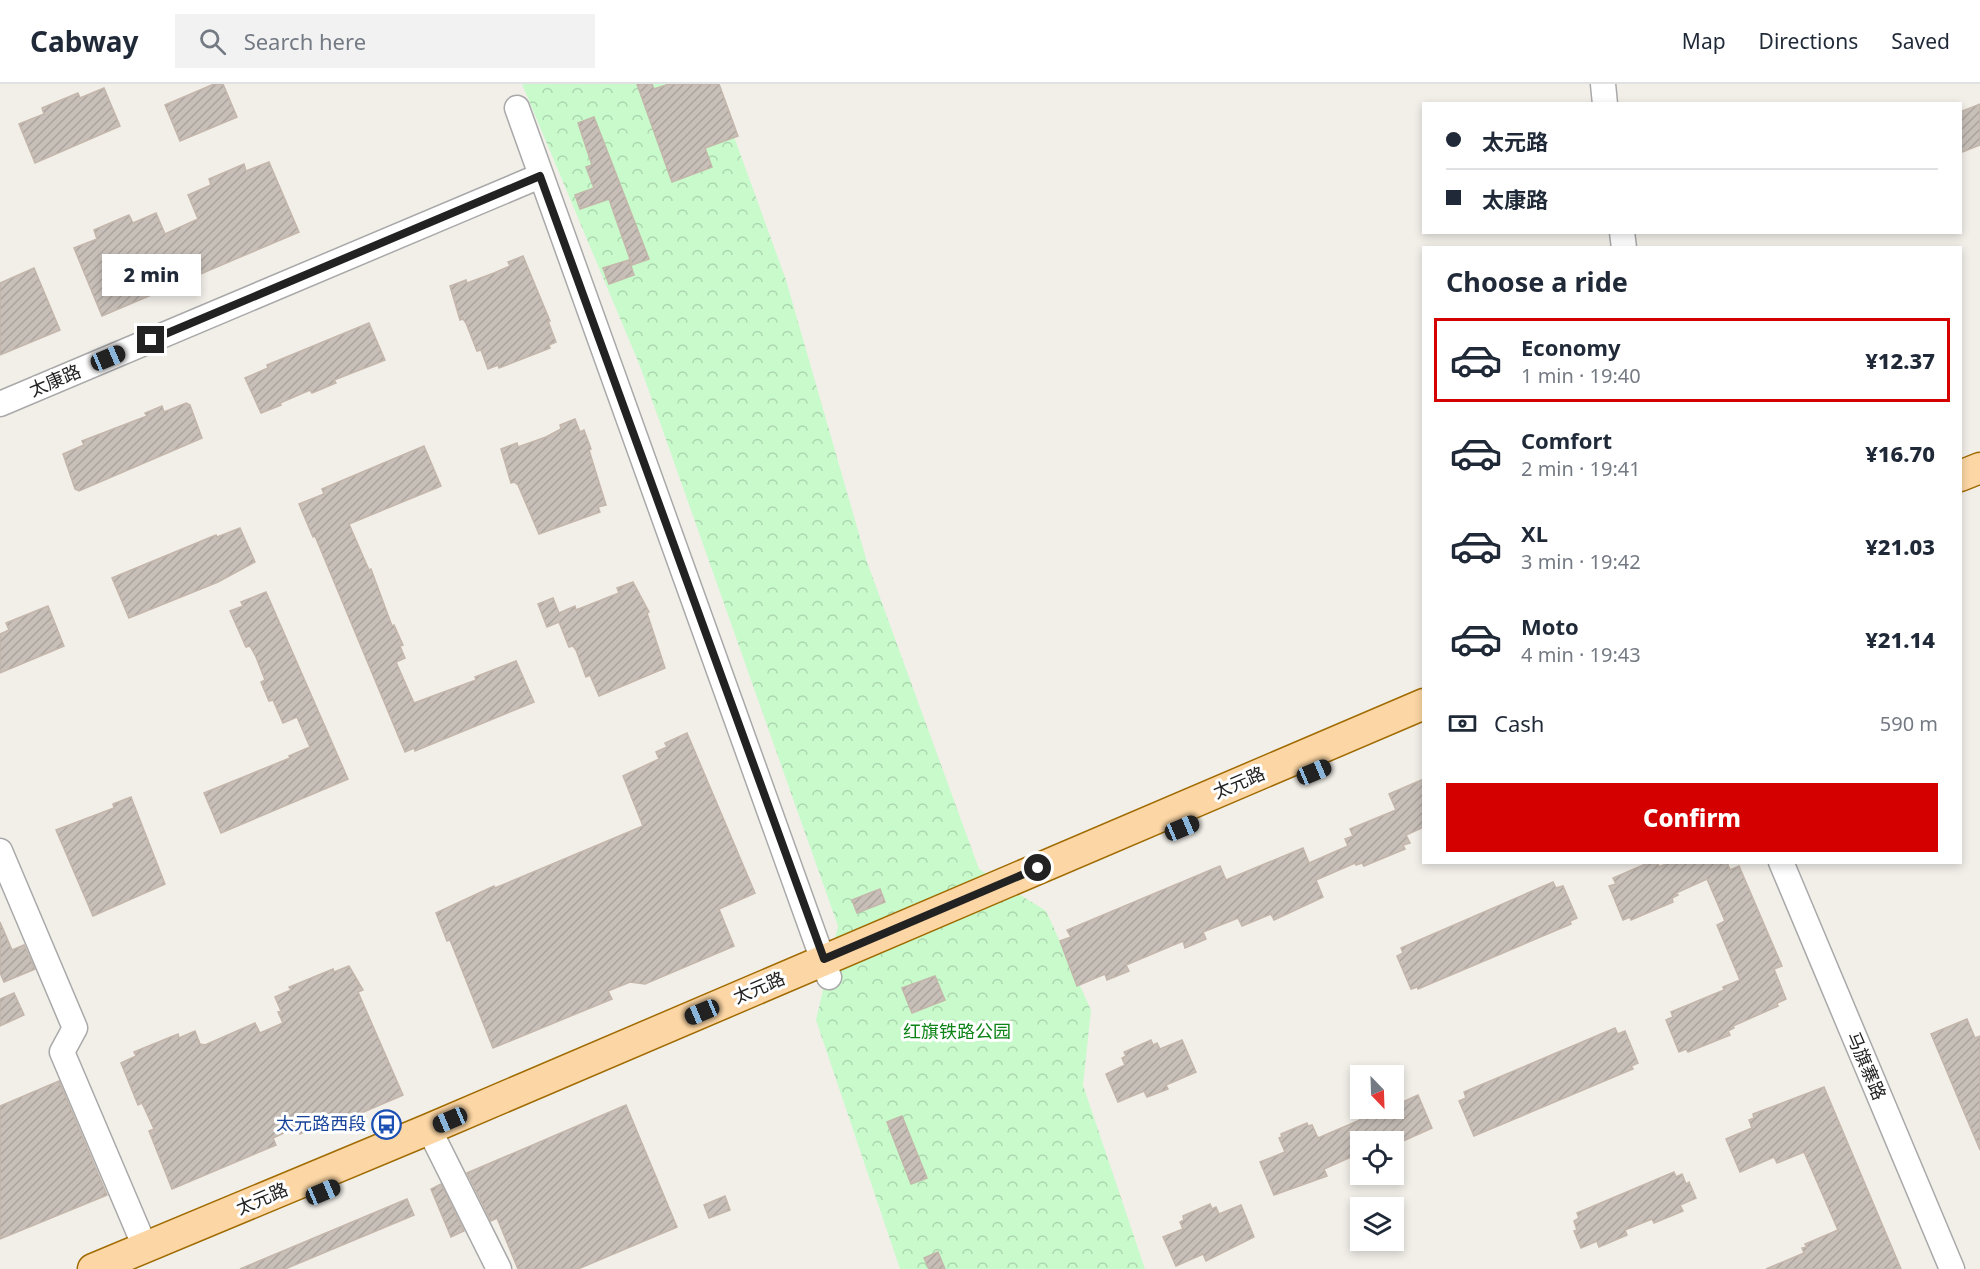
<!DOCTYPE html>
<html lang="en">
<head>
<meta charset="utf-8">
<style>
	body { margin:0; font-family:"Noto Sans","Noto Sans SC",sans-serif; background:#f2f2f3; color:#1f2937; height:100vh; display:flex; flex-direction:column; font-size:22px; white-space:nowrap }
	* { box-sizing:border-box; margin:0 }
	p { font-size:20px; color:#747a83 }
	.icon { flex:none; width:33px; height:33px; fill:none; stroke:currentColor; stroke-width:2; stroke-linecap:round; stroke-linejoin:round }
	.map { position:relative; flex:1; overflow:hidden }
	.side { position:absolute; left:1422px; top:162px; width:540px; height:618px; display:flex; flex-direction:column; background:#fff; border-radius:0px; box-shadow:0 3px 9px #0003 }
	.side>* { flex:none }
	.guide { position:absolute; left:1422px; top:18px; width:540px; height:132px; border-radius:0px; box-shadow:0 3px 9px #0003; display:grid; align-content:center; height:132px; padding:0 24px; background:#fff }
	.needle { width:39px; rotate:157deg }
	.buttons { position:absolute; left:1350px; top:981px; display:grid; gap:12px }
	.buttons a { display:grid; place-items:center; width:54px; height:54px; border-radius:0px; background:#fff; box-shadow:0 3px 9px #0003; font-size:30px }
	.end { position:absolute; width:27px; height:27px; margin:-14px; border:8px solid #222; background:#fff; box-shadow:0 0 0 3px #fff }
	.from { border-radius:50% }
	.bubble { position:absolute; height:42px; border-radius:0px; background:#fff; box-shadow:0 3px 9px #0003; font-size:20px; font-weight:800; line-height:42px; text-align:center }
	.car { position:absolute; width:18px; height:36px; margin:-18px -9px; border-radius:8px; box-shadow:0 0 4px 2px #0007; background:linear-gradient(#222 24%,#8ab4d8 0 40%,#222 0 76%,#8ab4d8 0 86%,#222 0) }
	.guide b { display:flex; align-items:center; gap:21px; height:57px; font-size:22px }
	.guide b+b { border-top:2px solid #e0e1e3 }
	.guide i { width:15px; height:15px; background:#1f2937 }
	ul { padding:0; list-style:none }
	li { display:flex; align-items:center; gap:18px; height:84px; margin:0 12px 9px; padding:0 12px; border:3px solid transparent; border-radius:0px }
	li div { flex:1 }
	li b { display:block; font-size:22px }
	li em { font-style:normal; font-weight:800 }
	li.selected { border-color:#d40000 }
	li>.icon { width:54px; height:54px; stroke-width:1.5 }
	h2 { padding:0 24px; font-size:27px; line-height:72px }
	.pay { display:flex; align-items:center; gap:15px; height:66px; padding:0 24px; font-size:22px }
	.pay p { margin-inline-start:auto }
	.button { display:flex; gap:12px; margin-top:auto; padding:12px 24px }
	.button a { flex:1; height:69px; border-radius:0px; background:#d40000; color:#fff; font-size:24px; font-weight:800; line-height:69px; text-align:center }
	header { display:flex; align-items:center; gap:36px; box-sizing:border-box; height:84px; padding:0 30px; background:#fff; border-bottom:2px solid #e0e1e3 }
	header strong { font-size:28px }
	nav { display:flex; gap:33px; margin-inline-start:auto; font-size:21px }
	.search { width:420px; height:54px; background:#f2f2f3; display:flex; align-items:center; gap:15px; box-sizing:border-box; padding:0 21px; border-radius:0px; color:#747a83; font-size:22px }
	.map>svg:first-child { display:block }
	.park { fill:url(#park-crowns) }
	.building { fill:url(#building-hatch); stroke:#c4b6ab; stroke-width:1.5 }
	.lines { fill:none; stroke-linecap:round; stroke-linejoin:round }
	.minor-casing { stroke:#a9a9a9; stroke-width:27 }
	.major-casing { stroke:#a06b00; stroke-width:33 }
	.minor { stroke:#fff; stroke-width:24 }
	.major { stroke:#fcd6a4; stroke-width:30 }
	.route { stroke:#222; stroke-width:8 }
	.labels { text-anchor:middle; stroke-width:6; stroke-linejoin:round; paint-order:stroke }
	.street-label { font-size:18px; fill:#222; stroke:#fff }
	.park-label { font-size:18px; fill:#0c8416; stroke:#fff }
	.transit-label { font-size:18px; fill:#164399; stroke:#fff; text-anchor:end }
</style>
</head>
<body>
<header>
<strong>Cabway</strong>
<div class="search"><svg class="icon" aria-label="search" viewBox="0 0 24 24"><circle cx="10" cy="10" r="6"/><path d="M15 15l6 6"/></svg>Search here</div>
<nav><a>Map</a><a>Directions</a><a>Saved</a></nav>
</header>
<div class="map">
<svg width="1980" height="1185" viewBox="0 0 1980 1185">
	<defs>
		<pattern id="park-crowns" width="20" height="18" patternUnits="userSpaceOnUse" patternTransform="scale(1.5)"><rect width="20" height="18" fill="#c8facc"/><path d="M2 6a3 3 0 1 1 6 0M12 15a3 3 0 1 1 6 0" fill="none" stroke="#acd6af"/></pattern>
		<pattern id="building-hatch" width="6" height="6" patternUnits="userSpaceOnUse" patternTransform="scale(1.5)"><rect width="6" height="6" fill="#c7bfb8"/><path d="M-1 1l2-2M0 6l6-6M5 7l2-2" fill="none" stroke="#aba49e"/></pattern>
	</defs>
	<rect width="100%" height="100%" fill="#f2efe9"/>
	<polygon class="park" points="522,0 715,0 786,196 867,478 979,785 1046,827 1091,926 1083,1001 1145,1185 900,1185 816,936 838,842 640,282"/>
	<g class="building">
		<polygon points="214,0 223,0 237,33 180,57 165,21"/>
		<polygon points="637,0 652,0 654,5 669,0 719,0 738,52 705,64 712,83 672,98"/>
		<polygon points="104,4 120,42 35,79 19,40 44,30 42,24 78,9 80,14"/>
		<polygon points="1980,20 1980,61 1960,69 1960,28"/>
		<polygon points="594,33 649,175 632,181 609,115 580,125 575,111 594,104 586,83 592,81 578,39"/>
		<polygon points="269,78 299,148 102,232 74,164 97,155 94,146 129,131 133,139 156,129 165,150 198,135 188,111 211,101 209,95 244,80 246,87"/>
		<polygon points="523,172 550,237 548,237 556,258 549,261 550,264 499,284 498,281 488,285 481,266 477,267 466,239 463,235 460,236 450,202 466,196 467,199 494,189 510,182 508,178"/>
		<polygon points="629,176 634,191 609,200 603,184"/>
		<polygon points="34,184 60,246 0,271 0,199"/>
		<polygon points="369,239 385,276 334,296 336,299 312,309 310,306 280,319 281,321 261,329 245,294 268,284 267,281"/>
		<polygon points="186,319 190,321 202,354 79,407 75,405 63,370 84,361 82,357 147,332 145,329 162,322 164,328"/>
		<polygon points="575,335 580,348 584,346 591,365 589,366 606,421 598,423 600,428 539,450 518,401 514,398 511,399 501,365 517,359 518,363 546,353 561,345 560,341"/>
		<polygon points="424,362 441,402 349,440 369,486 371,485 392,542 394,541 403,561 400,562 405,574 396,578 414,619 476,596 475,593 516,577 534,618 415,667 414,664 405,668 315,452 313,453 299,420 324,410 322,405"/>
		<polygon points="240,444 255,478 218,498 129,534 112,494 216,451 217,453"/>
		<polygon points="633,498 649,528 647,529 665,584 599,612 590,591 586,593 576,566 573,562 569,563 559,538 547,543 538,520 553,514 559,529 575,522 576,526 619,509 617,504"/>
		<polygon points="266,508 348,695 221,749 204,709 290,674 289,672 310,663 297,633 283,639 273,616 269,617 261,598 265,596 256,573 250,562 246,563 230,527 243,522 241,518"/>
		<polygon points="48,522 64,562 0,589 0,550 9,546 6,539"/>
		<polygon points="687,649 755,809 719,825 734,862 645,900 630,898 608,907 612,915 493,964 458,876 450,856 447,857 436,829 494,802 495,804 643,742 623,692 659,675 656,668 667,663 665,659"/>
		<polygon points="1424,695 1424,743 1406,751 1410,759 1403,761 1405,765 1364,782 1362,779 1356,781 1355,779 1316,796 1323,813 1274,836 1271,830 1242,842 1238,834 1203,848 1206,855 1185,864 1183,857 1126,881 1129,887 1107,896 1105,890 1077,902 1060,857 1071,853 1067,846 1220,782 1226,796 1303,764 1309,779 1348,762 1345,755 1353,752 1350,745 1396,726 1389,710"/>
		<polygon points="131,713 165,800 93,832 56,746 114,724 113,720"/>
		<polygon points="1650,778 1658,778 1659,783 1670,778 1727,778 1730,786 1739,782 1782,882 1774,885 1786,915 1777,919 1778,922 1733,942 1734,944 1728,947 1730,951 1688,968 1686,965 1679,968 1666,936 1673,933 1671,928 1724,906 1723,903 1740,896 1717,841 1725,837 1707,795 1676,809 1678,811 1672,814 1673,818 1631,836 1630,833 1623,836 1609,802 1616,800 1613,794"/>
		<polygon points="1553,798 1556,804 1563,802 1577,834 1570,837 1571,840 1418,905 1417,903 1411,905 1397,872 1403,869 1401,864"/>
		<polygon points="880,805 885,818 857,829 852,816"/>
		<polygon points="0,838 12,866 24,861 35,885 4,898 0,889"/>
		<polygon points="349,882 363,906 358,908 403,1011 317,1048 315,1043 300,1050 297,1043 273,1054 276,1061 172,1105 149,1047 154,1045 142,1019 138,1021 121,979 136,972 134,968 178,950 179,954 195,947 200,960 205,961 255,939 260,949 283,939 278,928 281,927 275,913 291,906 289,903 333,885 334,888"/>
		<polygon points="935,892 945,916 912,929 902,904"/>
		<polygon points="14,909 24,931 0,942 0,915"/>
		<polygon points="1967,935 1975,954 1980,952 1980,1066 1931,950"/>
		<polygon points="1615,944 1618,950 1625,947 1638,979 1631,982 1633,985 1474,1052 1459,1017 1466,1014 1464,1008"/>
		<polygon points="1151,956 1153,961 1157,959 1160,965 1182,956 1196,988 1166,1001 1168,1005 1147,1013 1144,1007 1118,1018 1106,990 1125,981 1122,974 1126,972 1124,968"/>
		<polygon points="59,997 107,1111 0,1155 0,1022"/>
		<polygon points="1824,1003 1901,1185 1766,1185 1804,1169 1802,1164 1807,1163 1805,1160 1838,1146 1804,1068 1777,1079 1774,1073 1740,1088 1726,1055 1752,1044 1749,1036 1754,1034 1753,1030"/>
		<polygon points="1418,1011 1432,1044 1394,1061 1394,1058 1360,1058 1360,1069 1324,1085 1327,1092 1274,1111 1260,1078 1285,1068 1279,1054 1282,1053 1281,1050 1307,1039 1308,1042 1312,1041 1318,1054 1360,1036 1355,1024 1394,1024 1394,1022"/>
		<polygon points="626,1021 677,1143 578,1185 518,1185 497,1134 491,1137 467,1089"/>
		<polygon points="902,1032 927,1094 911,1100 887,1038"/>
		<polygon points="1674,1088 1676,1093 1682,1090 1686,1100 1689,1098 1696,1114 1680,1121 1683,1127 1654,1139 1652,1135 1625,1146 1627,1151 1599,1163 1597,1157 1581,1164 1574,1147 1577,1146 1574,1137 1579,1134 1577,1129"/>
		<polygon points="441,1100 464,1147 451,1153 431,1105"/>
		<polygon points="725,1112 730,1126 709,1134 704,1121"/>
		<polygon points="407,1115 414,1131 285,1185 240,1185"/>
		<polygon points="1210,1120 1212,1125 1216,1123 1219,1130 1241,1121 1254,1153 1206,1177 1203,1170 1176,1182 1163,1153 1183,1145 1180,1138 1184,1136 1183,1132"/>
		<polygon points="938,1168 945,1185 929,1185 924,1174"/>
	</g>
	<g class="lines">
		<defs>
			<g id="minor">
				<polyline points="1603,0 1605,20"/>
				<polyline points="517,24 829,893"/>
				<polyline points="1622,148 1624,164"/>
				<polyline points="0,320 540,92"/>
				<polyline points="0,767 75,944 62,968 145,1163"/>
				<polyline points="1781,778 1952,1185"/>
				<polyline points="429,1045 499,1185"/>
			</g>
			<g id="major">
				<polyline points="1960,392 1980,384"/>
				<polyline points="93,1185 429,1045 1424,620"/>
			</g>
		</defs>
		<use href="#minor" class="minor-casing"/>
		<use href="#major" class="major-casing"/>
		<use href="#minor" class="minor"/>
		<use href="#major" class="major"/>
	</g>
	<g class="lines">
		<polyline class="route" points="151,256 540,92 824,875 1038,784"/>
	</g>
	<defs>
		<symbol id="bus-ring" viewBox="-11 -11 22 22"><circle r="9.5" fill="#fff" stroke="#1a4fb4" stroke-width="1.5"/><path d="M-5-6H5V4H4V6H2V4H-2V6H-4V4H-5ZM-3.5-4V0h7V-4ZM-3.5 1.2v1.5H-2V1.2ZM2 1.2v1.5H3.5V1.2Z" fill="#1a4fb4"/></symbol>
	</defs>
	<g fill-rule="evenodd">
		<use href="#bus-ring" x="370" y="1024" width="33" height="33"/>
	</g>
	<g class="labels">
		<g class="street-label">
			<text transform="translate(55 297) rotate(-23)" y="6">太康路</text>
			<text transform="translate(1239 699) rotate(-23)" y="6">太元路</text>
			<text transform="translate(759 904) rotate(-23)" y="6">太元路</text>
			<text transform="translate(1866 982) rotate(67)" y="6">马旗寨路</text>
			<text transform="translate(262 1115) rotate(-23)" y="6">太元路</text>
		</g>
		<g class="park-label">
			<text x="957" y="954">红旗铁路公园</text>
		</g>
		<g class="transit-label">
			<text x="366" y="1046">太元路西段</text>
		</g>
	</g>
</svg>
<div class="buttons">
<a><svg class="needle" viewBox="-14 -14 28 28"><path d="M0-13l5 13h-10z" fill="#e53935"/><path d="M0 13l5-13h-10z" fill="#747a83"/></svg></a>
<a><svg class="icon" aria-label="locate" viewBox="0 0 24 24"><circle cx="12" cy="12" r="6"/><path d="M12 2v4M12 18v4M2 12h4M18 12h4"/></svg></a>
<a><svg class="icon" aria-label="layers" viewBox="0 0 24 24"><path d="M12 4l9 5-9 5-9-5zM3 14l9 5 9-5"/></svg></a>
</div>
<i class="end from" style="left:1038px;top:784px"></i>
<i class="end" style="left:151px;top:256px"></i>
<div class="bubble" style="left:102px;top:170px;width:99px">2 min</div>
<i class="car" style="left:108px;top:274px;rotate:67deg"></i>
<i class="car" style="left:1314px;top:688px;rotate:67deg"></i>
<i class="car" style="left:1182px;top:744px;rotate:67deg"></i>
<i class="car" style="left:702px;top:928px;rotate:247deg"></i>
<i class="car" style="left:450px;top:1036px;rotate:247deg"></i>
<i class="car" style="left:323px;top:1108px;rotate:67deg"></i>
<div class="guide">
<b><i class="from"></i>太元路</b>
<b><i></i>太康路</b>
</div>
<section class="side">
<h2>Choose a ride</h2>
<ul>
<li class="selected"><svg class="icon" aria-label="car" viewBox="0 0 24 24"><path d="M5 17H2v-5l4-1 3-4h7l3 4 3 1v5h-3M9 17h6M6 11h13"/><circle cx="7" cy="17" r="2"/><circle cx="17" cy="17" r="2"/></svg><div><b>Economy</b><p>1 min · 19:40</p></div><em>¥12.37</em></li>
<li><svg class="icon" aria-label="car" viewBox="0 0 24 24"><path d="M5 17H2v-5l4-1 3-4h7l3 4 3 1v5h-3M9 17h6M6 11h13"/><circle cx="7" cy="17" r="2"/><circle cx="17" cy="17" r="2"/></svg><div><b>Comfort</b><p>2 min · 19:41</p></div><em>¥16.70</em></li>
<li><svg class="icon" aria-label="car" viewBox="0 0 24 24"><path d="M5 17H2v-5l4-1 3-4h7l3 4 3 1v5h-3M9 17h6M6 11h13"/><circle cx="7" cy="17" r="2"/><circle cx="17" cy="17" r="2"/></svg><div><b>XL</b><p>3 min · 19:42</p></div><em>¥21.03</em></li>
<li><svg class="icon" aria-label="car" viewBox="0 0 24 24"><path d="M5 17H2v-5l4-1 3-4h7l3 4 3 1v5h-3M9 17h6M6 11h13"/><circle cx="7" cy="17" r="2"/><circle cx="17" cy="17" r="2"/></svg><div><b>Moto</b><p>4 min · 19:43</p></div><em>¥21.14</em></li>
</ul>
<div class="pay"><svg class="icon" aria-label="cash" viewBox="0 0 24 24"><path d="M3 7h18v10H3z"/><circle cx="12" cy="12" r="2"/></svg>Cash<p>590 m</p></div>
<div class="button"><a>Confirm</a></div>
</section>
</div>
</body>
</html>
